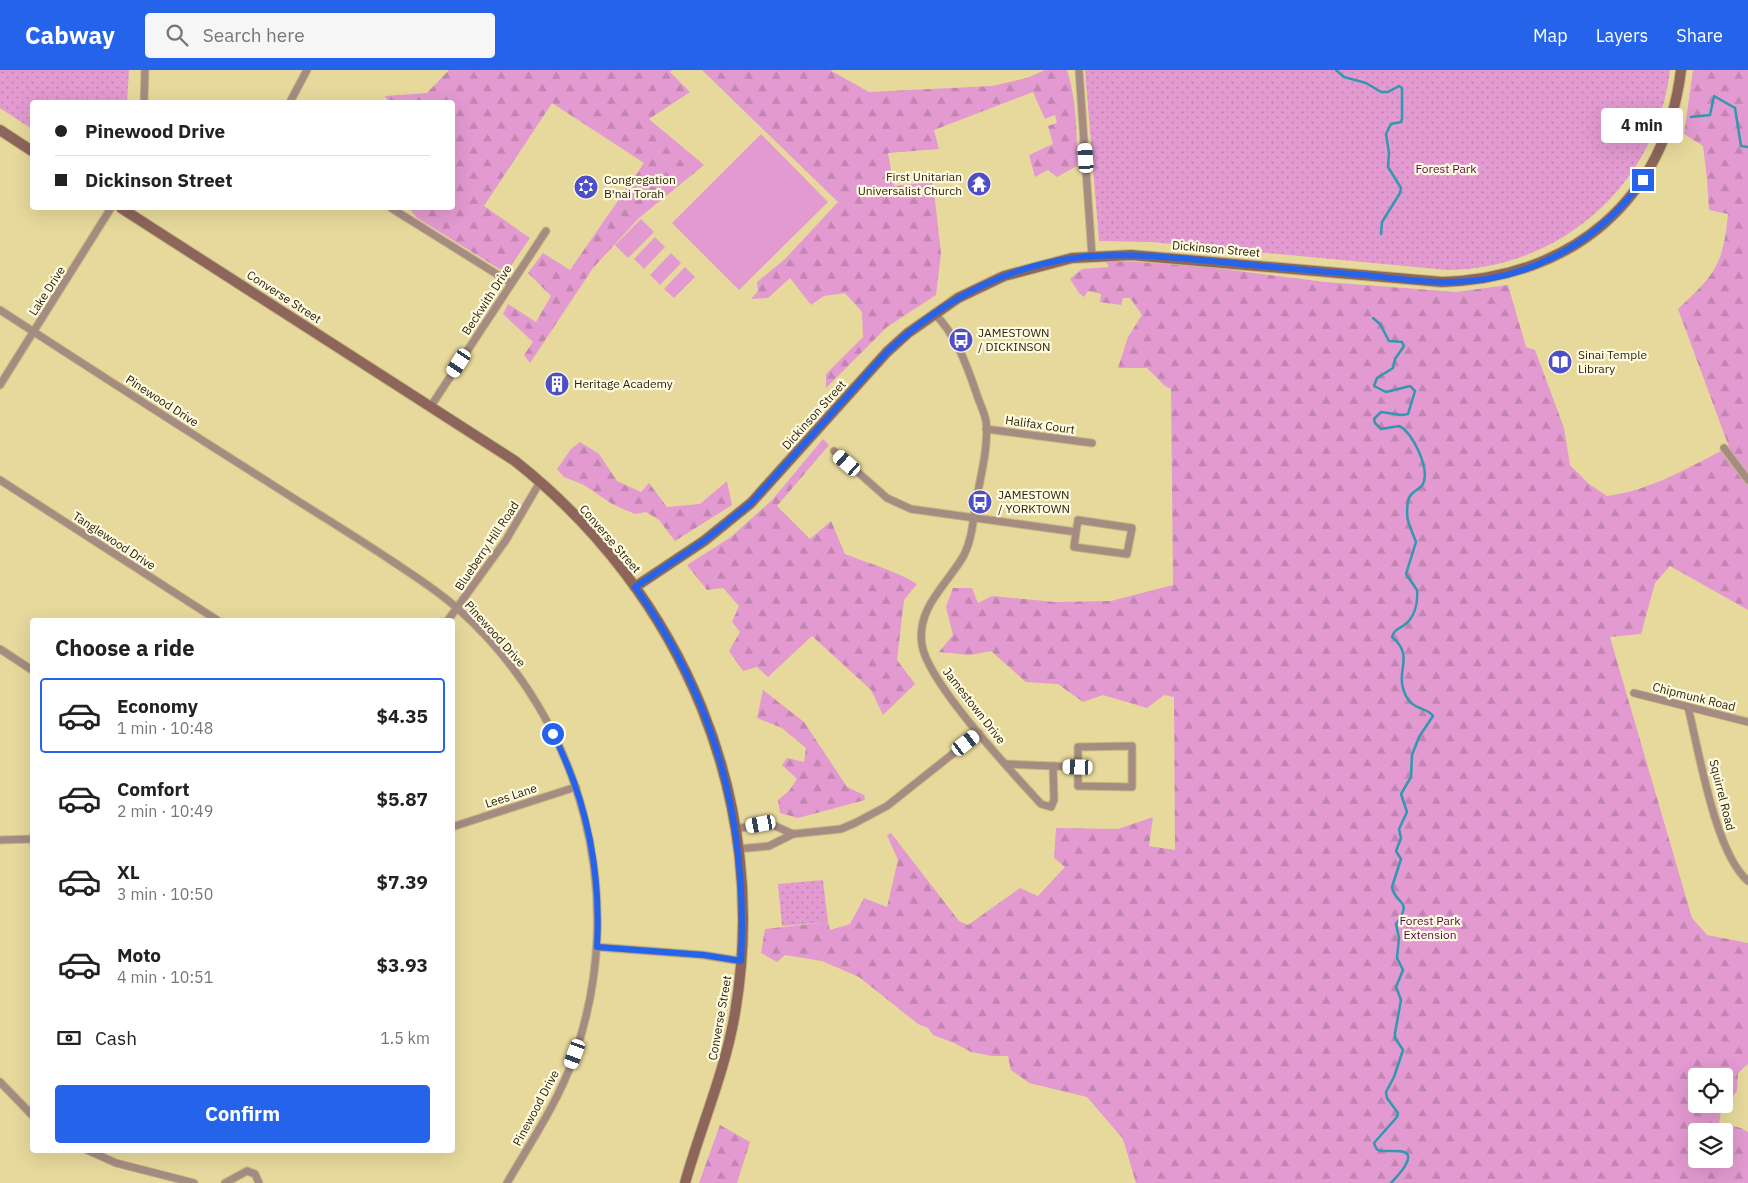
<!DOCTYPE html>
<html lang="en">
<head>
<meta charset="utf-8">
<style>
	body { margin:0; font-family:"IBM Plex Sans",sans-serif; background:#f6f6f6; color:#222; height:100vh; display:flex; flex-direction:column; font-size:19px; white-space:nowrap }
	* { box-sizing:border-box; margin:0 }
	p { font-size:16px; color:#767676 }
	.icon { flex:none; width:28px; height:28px; fill:none; stroke:currentColor; stroke-width:2; stroke-linecap:round; stroke-linejoin:round }
	.map { position:relative; flex:1; overflow:hidden }
	.sheet { position:absolute; left:30px; top:548px; width:425px; height:535px; display:flex; flex-direction:column; background:#fff; border-radius:5px; box-shadow:0 5px 20px #0002 }
	.sheet>* { flex:none }
	.hud { position:absolute; left:30px; top:30px; width:425px; height:110px; border-radius:5px; box-shadow:0 5px 20px #0002; display:grid; align-content:center; height:110px; padding:0 25px; background:#fff }
	.controls { position:absolute; left:1688px; top:998px; display:grid; gap:10px }
	.controls a { display:grid; place-items:center; width:45px; height:45px; border-radius:5px; background:#fff; box-shadow:0 5px 20px #0002; font-size:25px }
	.end { position:absolute; width:22px; height:22px; margin:-11px; border:6px solid #2563eb; background:#fff; box-shadow:0 0 0 2px #fff }
	.from { border-radius:50% }
	.bubble { position:absolute; height:35px; border-radius:5px; background:#fff; box-shadow:0 5px 20px #0002; font-size:16px; font-weight:800; line-height:35px; text-align:center }
	.car { position:absolute; width:15px; height:30px; margin:-15px -8px; border-radius:6px; box-shadow:0 0 4px 1px #0007; background:linear-gradient(#fff 24%,#345 0 40%,#fff 0 76%,#345 0 86%,#fff 0) }
	.hud b { display:flex; align-items:center; gap:18px; height:48px; font-size:19px }
	.hud b+b { border-top:1px solid #e0e0e0 }
	.hud i { width:12px; height:12px; background:#222 }
	ul { padding:0; list-style:none }
	li { display:flex; align-items:center; gap:15px; height:75px; margin:0 10px 8px; padding:0 15px; border:2px solid transparent; border-radius:5px }
	li div { flex:1 }
	li b { display:block; font-size:19px }
	li em { font-style:normal; font-weight:800 }
	li.selected { border-color:#2563eb }
	li>.icon { width:45px; height:45px; stroke-width:1.5 }
	h2 { padding:0 25px; font-size:22px; line-height:60px }
	.pay { display:flex; align-items:center; gap:12px; height:55px; padding:0 25px; font-size:19px }
	.pay p { margin-inline-start:auto }
	.action { display:flex; gap:10px; margin-top:auto; padding:10px 25px }
	.action a { flex:1; height:58px; border-radius:5px; background:#2563eb; color:#fff; font-size:20px; font-weight:800; line-height:58px; text-align:center }
	header { display:flex; align-items:center; gap:30px; box-sizing:border-box; height:70px; padding:0 25px; background:#2563eb; color:#fff }
	header strong { font-size:24px }
	nav { display:flex; gap:28px; margin-inline-start:auto; font-size:18px }
	.search { width:350px; height:45px; background:#f6f6f6; display:flex; align-items:center; gap:12px; box-sizing:border-box; padding:0 18px; border-radius:5px; color:#767676; font-size:19px }
	.map>svg:first-child { display:block }
	.grass { fill:#e29ad0 }
	.forest { fill:url(#forest-firs); fill-rule:evenodd }
	.park { fill:url(#park-dots) }
	.lines { fill:none; stroke-linecap:round; stroke-linejoin:round }
	.stream { stroke:#3098af; stroke-width:2.5 }
	.minor-casing { stroke:#c4b881; stroke-width:9 }
	.secondary-casing { stroke:#c4b881; stroke-width:12 }
	.minor { stroke:#a68b83; stroke-width:7 }
	.secondary { stroke:#8d655a; stroke-width:10 }
	.route { stroke:#2563eb; stroke-width:6 }
	.labels { text-anchor:middle; stroke-width:4.5; stroke-linejoin:round; paint-order:stroke }
	.park-label { font-size:12px; fill:#530b46; stroke:#fffae1 }
	.poi-label { font-size:12px; fill:#251f06; stroke:#fffae1; text-anchor:start }
	.street-label { font-size:12px; fill:#251f06; stroke:#fffae1 }
</style>
</head>
<body>
<header>
<strong>Cabway</strong>
<div class="search"><svg class="icon" aria-label="search" viewBox="0 0 24 24"><circle cx="10" cy="10" r="6"/><path d="M15 15l6 6"/></svg>Search here</div>
<nav><a>Map</a><a>Layers</a><a>Share</a></nav>
</header>
<div class="map">
<svg width="1748" height="1113" viewBox="0 0 1748 1113">
	<defs>
		<pattern id="forest-firs" width="22" height="20" patternUnits="userSpaceOnUse" patternTransform="scale(1.25)"><rect width="22" height="20" fill="#e29ad0"/><path d="M5 1l3.5 6h-7zM16 11l3.5 6h-7z" fill="#c284b1"/></pattern>
		<pattern id="park-dots" width="8" height="8" patternUnits="userSpaceOnUse" patternTransform="scale(1.25)"><rect width="8" height="8" fill="#e29ad0"/><path d="M2 2h.1M6 6h.1" fill="none" stroke="#c284b1" stroke-width="1.8" stroke-linecap="round"/></pattern>
	</defs>
	<rect width="100%" height="100%" fill="#e7d99c"/>
	<g class="grass">
		<polygon points="761,64 828,132 739,220 672,153"/>
		<polygon points="641,149 654,162 628,188 615,175"/>
		<polygon points="655,167 665,177 644,199 634,189"/>
		<polygon points="671,183 681,193 660,215 650,205"/>
		<polygon points="685,197 695,207 674,228 664,219"/>
	</g>
	<g class="forest">
		<polygon points="449,0 672,0 670,2 690,22 649,49 704,95 639,148 593,198 530,293 524,285 533,272 503,244 508,234 536,252 551,226 528,203 543,183 570,200 644,93 552,33 484,136 530,168 506,203 417,148 409,138 452,138 452,32 388,32 385,26 427,23"/>
		<path d="M702,0h128l39,22 123,-6 35,-8 18,-8h22c10,31 10,63 10,96l-20,11 -9,-7 -13,7 -6,-22 24,-11 -5,-18 9,-3 -2,-8 -10,4 -12,-27 -99,38 5,19 -51,4 6,33 39,-4 8,72 -5,41 -49,32 -61,61v-14l37,-37 -1,-25 -17,-19 -21,3 -13,9 -21,-27 -22,20 -17,1 7,-8 -1,-9 28,-23 53,-57z"/>
		<path d="M1693,0h55v540l-78,-44 -15,17 -14,51 -31,3 82,281 15,17 41,8v121l-10,9 -1,18 -16,20 -2,12 22,5 7,4v51h-612l-13,-44 -36,-42 -58,-14 -18,-13 -3,-14h-16l-21,-4 -17,-9 -21,-8 -5,-7 -10,-4 -59,-47 -37,-16 -37,-6 -8,7 -16,-9 4,-24 63,-7 2,8 20,-6 14,-26 23,9 11,-47 -11,-25 4,-2 68,88 9,4 52,-37 18,8 27,-29 -11,-9 2,-30 62,1 35,-12 -4,29 26,4 -1,-153 -10,-2 -17,13 -44,-13 -20,7 -25,-18 -32,-2 -35,-31 -21,4 -31,-3 14,-17 -7,-28 7,-19h19l6,15 14,-7 63,6 56,-1 62,-16 -2,-196 -6,-3 -18,-18h-29l10,-31 14,-22 -12,-17h-7l-2,7 -21,-3 1,-8 -13,-3 -4,6 -5,-4 -9,-14 12,-10 27,-2 -4,-7 95,6 125,16 131,10 52,-7 18,62 9,3 29,78 6,37 19,19 18,12c43,-5 84,-30 122,-49l-51,-138c37,-35 45,-43 50,-95l-19,-4 -2,-32 -4,-32 -19,-12zM1696,1006h28v28h-28zM1696,1061h28v28h-28z"/>
		<path d="M823,369l6,6 -52,61 33,33 21,-18 14,33c25,10 49,16 72,30l-13,16 -7,60 18,24 -32,31 -12,-25 -59,-54 -44,41 -11,-10 -14,4 -14,-20 11,-19 -8,-10 7,-16 -16,-18 -16,2 -20,-25 44,-28 41,-37z"/>
		<polygon points="580,372 599,384 617,411 641,422 649,413 667,437 700,434 727,411 732,435 675,471 659,450 646,442 635,444 612,434 584,415 564,407 557,399 571,379"/>
		<polygon points="763,620 804,652 847,717 864,725 865,730 798,748 780,743 778,730 789,721 797,709 782,695 787,688 804,692 806,678 782,658 757,648"/>
		<polygon points="720,1055 750,1072 737,1113 699,1113"/>
	</g>
	<g class="park">
		<polygon points="0,0 129,0 127,32 32,32 32,59 0,38"/>
		<path d="M1085,0h585c-13,113 -108,199 -223,200l-295,-28 -53,-1z"/>
		<polygon points="823,810 828,852 782,856 778,814"/>
	</g>
	<g class="lines">
		<g class="stream">
			<polyline points="1336,0 1344,7 1366,13 1381,22 1388,22 1399,16 1402,18 1402,49 1401,52 1391,54 1386,64 1389,83 1388,97 1401,118 1400,123 1382,152 1381,164"/>
			<polyline points="1691,47 1710,45 1714,26 1735,38 1741,76 1748,77"/>
			<path d="M1373,248l7,6 9,17 13,1 2,4 -9,13 -2,9 -16,10 -3,8 12,6 24,-6 5,5 -7,23 -6,1 -21,-3 -7,7 1,4 6,6 18,-3c14,6 31,43 24,58 -4,7 -13,7 -15,17 -3,21 2,24 8,41l-10,32 11,16c1,13 -2,28 -14,36 -5,3 -9,4 -11,11 22,18 5,33 11,51 6,24 24,18 30,28l-14,21 -7,18 -1,22 -10,17 6,18 -8,17 2,9 -5,13 5,8 -9,28c3,18 22,12 4,37l3,14 -2,20 6,12 -7,17 5,13 -6,33v5l8,12 -9,27 -8,15 1,6 11,15 -1,4 -23,26c1,3 2,6 4,7 6,4 39,-6 28,14 -3,7 -10,13 -15,19"/>
		</g>
		<defs>
			<g id="minor">
				<polyline points="1079,0 1092,186"/>
				<polyline points="144,32 145,0"/>
				<polyline points="290,32 307,0"/>
				<polyline points="391,138 511,213"/>
				<path d="M0,240c88,57 176,114 265,170 43,28 87,54 130,83 21,14 43,28 62,45 126,111 173,291 117,449 -16,45 -43,85 -67,126"/>
				<path d="M934,243c22,22 32,50 42,79 3,10 8,19 10,29 3,27 -6,56 -10,82 -3,18 -4,36 -12,52 -16,29 -48,52 -42,90 6,38 90,127 119,159l10,3 3,-7 -1,-34"/>
				<polyline points="0,315 111,138"/>
				<polyline points="431,336 546,161"/>
				<polyline points="986,359 1092,373"/>
				<polyline points="1724,378 1748,410"/>
				<polyline points="834,381 887,428 911,439 1076,462 1078,450 1132,458 1127,484 1074,477 1076,462"/>
				<polyline points="0,410 217,550"/>
				<polyline points="448,550 506,470 540,412"/>
				<polyline points="0,579 32,600"/>
				<polyline points="1634,623 1748,652"/>
				<path d="M1688,637c11,44 27,146 60,174"/>
				<polygon points="1132,676 1132,717 1078,716 1078,677"/>
				<polyline points="1005,694 1078,697"/>
				<polyline points="452,757 576,717"/>
				<polyline points="736,759 761,754 773,755 793,764 841,759 855,753 887,736 979,663"/>
				<polyline points="0,770 32,769"/>
				<polyline points="738,779 769,776 793,764"/>
				<polyline points="597,877 703,885 741,891"/>
				<polyline points="0,1012 32,1045"/>
				<polyline points="87,1080 116,1093 194,1113"/>
				<polyline points="225,1113 247,1101 255,1104 259,1113"/>
			</g>
			<g id="secondary">
				<polyline points="0,60 32,81"/>
				<path d="M121,138l394,253c168,133 256,340 220,552 -10,59 -34,113 -50,170"/>
				<path d="M635,517l69,-46 47,-38 136,-151 21,-19 50,-35 46,-22 68,-18 59,-3 311,27c129,-4 223,-81 239,-212"/>
			</g>
		</defs>
		<use href="#minor" class="minor-casing"/>
		<use href="#secondary" class="secondary-casing"/>
		<use href="#minor" class="minor"/>
		<use href="#secondary" class="secondary"/>
	</g>
	<g class="lines">
		<path class="route" d="M553,664c34,66 48,139 44,213l107,8 37,6c7,-138 -25,-261 -106,-374l69,-46 47,-38 136,-151c52,-49 116,-85 188,-94 45,-6 90,-1 135,3 51,5 103,10 155,14 26,3 52,7 78,7 80,2 153,-37 200,-102"/>
	</g>
	<defs>
		<symbol id="temple-disc" viewBox="-11 -11 22 22"><circle r="9.5" fill="#4c4fc5" stroke="#fffae1"/><path d="M0-6L5-2H3V0L6.5 2.5H4V6H1.5V3h-3V6H-4V2.5H-6.5L-3 0V-2H-5Z" fill="#fff"/></symbol>
		<symbol id="synagogue-disc" viewBox="-11 -11 22 22"><circle r="9.5" fill="#4c4fc5" stroke="#fffae1"/><path d="M0-6.5L5.6 3.2H-5.6ZM0 6.5L5.6-3.2H-5.6Z" fill="#fff"/></symbol>
		<symbol id="bus-disc" viewBox="-11 -11 22 22"><circle r="9.5" fill="#4c4fc5" stroke="#fffae1"/><path d="M-5-6H5V4H4V6H2V4H-2V6H-4V4H-5ZM-3.5-4V0h7V-4ZM-3.5 1.2v1.5H-2V1.2ZM2 1.2v1.5H3.5V1.2Z" fill="#fff"/></symbol>
		<symbol id="library-disc" viewBox="-11 -11 22 22"><circle r="9.5" fill="#4c4fc5" stroke="#fffae1"/><path d="M-6-4Q-3-5.5-.7-3.5V5Q-3 3-6 4ZM6-4Q3-5.5 .7-3.5V5Q3 3 6 4Z" fill="#fff"/></symbol>
		<symbol id="building-disc" viewBox="-11 -11 22 22"><circle r="9.5" fill="#4c4fc5" stroke="#fffae1"/><path d="M-4-6H4V6H1V3H-1V6H-4ZM-2.5-4.3h1.7v1.8h-1.7ZM.8-4.3h1.7v1.8H.8ZM-2.5-1h1.7V.8h-1.7ZM.8-1h1.7V.8H.8Z" fill="#fff"/></symbol>
	</defs>
	<g fill-rule="evenodd">
		<use href="#temple-disc" x="965" y="100" width="28" height="28"/>
		<use href="#synagogue-disc" x="572" y="103" width="28" height="28"/>
		<use href="#bus-disc" x="947" y="256" width="28" height="28"/>
		<use href="#library-disc" x="1546" y="278" width="28" height="28"/>
		<use href="#building-disc" x="543" y="300" width="28" height="28"/>
		<use href="#bus-disc" x="966" y="418" width="28" height="28"/>
	</g>
	<g class="labels">
		<g class="park-label">
			<text x="1446" y="103">Forest Park</text>
			<text x="1430" y="855">Forest Park<tspan x="1430" dy="14">Extension</tspan></text>
		</g>
		<g class="poi-label">
			<text x="962" y="111" text-anchor="end">First Unitarian<tspan x="962" dy="14">Universalist Church</tspan></text>
			<text x="604" y="114">Congregation<tspan x="604" dy="14">B'nai Torah</tspan></text>
			<text x="978" y="267">JAMESTOWN<tspan x="978" dy="14">/ DICKINSON</tspan></text>
			<text x="1578" y="289">Sinai Temple<tspan x="1578" dy="14">Library</tspan></text>
			<text x="574" y="318">Heritage Academy</text>
			<text x="998" y="429">JAMESTOWN<tspan x="998" dy="14">/ YORKTOWN</tspan></text>
		</g>
		<g class="street-label">
			<text transform="translate(1216 179) rotate(5)" y="4">Dickinson Street</text>
			<text transform="translate(47 221) rotate(-57)" y="4">Lake Drive</text>
			<text transform="translate(284 227) rotate(33)" y="4">Converse Street</text>
			<text transform="translate(487 230) rotate(-57)" y="4">Beckwith Drive</text>
			<text transform="translate(162 331) rotate(33)" y="4">Pinewood Drive</text>
			<text transform="translate(814 345) rotate(-48)" y="4">Dickinson Street</text>
			<text transform="translate(1040 355) rotate(8)" y="4">Halifax Court</text>
			<text transform="translate(610 469) rotate(49)" y="4">Converse Street</text>
			<text transform="translate(114 471) rotate(33)" y="4">Tanglewood Drive</text>
			<text transform="translate(487 476) rotate(-56)" y="4">Blueberry Hill Road</text>
			<text transform="translate(495 564) rotate(48)" y="4">Pinewood Drive</text>
			<text transform="translate(1694 627) rotate(14)" y="4">Chipmunk Road</text>
			<text transform="translate(974 636) rotate(52)" y="4">Jamestown Drive</text>
			<text transform="translate(1722 725) rotate(76)" y="4">Squirrel Road</text>
			<text transform="translate(511 726) rotate(-18)" y="4">Lees Lane</text>
			<text transform="translate(720 948) rotate(-80)" y="4">Converse Street</text>
			<text transform="translate(536 1038) rotate(-62)" y="4">Pinewood Drive</text>
		</g>
	</g>
</svg>
<div class="controls">
<a><svg class="icon" aria-label="locate" viewBox="0 0 24 24"><circle cx="12" cy="12" r="6"/><path d="M12 2v4M12 18v4M2 12h4M18 12h4"/></svg></a>
<a><svg class="icon" aria-label="layers" viewBox="0 0 24 24"><path d="M12 4l9 5-9 5-9-5zM3 14l9 5 9-5"/></svg></a>
</div>
<i class="end from" style="left:553px;top:664px"></i>
<i class="end" style="left:1643px;top:110px"></i>
<div class="bubble" style="left:1601px;top:38px;width:82px">4 min</div>
<i class="car" style="left:1086px;top:88px;rotate:356deg"></i>
<i class="car" style="left:459px;top:293px;rotate:213deg"></i>
<i class="car" style="left:847px;top:393px;rotate:311deg"></i>
<i class="car" style="left:966px;top:673px;rotate:52deg"></i>
<i class="car" style="left:1078px;top:697px;rotate:272deg"></i>
<i class="car" style="left:761px;top:754px;rotate:260deg"></i>
<i class="car" style="left:575px;top:984px;rotate:200deg"></i>
<div class="hud">
<b><i class="from"></i>Pinewood Drive</b>
<b><i></i>Dickinson Street</b>
</div>
<section class="sheet">
<h2>Choose a ride</h2>
<ul>
<li class="selected"><svg class="icon" aria-label="car" viewBox="0 0 24 24"><path d="M5 17H2v-5l4-1 3-4h7l3 4 3 1v5h-3M9 17h6M6 11h13"/><circle cx="7" cy="17" r="2"/><circle cx="17" cy="17" r="2"/></svg><div><b>Economy</b><p>1 min · 10:48</p></div><em>$4.35</em></li>
<li><svg class="icon" aria-label="car" viewBox="0 0 24 24"><path d="M5 17H2v-5l4-1 3-4h7l3 4 3 1v5h-3M9 17h6M6 11h13"/><circle cx="7" cy="17" r="2"/><circle cx="17" cy="17" r="2"/></svg><div><b>Comfort</b><p>2 min · 10:49</p></div><em>$5.87</em></li>
<li><svg class="icon" aria-label="car" viewBox="0 0 24 24"><path d="M5 17H2v-5l4-1 3-4h7l3 4 3 1v5h-3M9 17h6M6 11h13"/><circle cx="7" cy="17" r="2"/><circle cx="17" cy="17" r="2"/></svg><div><b>XL</b><p>3 min · 10:50</p></div><em>$7.39</em></li>
<li><svg class="icon" aria-label="car" viewBox="0 0 24 24"><path d="M5 17H2v-5l4-1 3-4h7l3 4 3 1v5h-3M9 17h6M6 11h13"/><circle cx="7" cy="17" r="2"/><circle cx="17" cy="17" r="2"/></svg><div><b>Moto</b><p>4 min · 10:51</p></div><em>$3.93</em></li>
</ul>
<div class="pay"><svg class="icon" aria-label="cash" viewBox="0 0 24 24"><path d="M3 7h18v10H3z"/><circle cx="12" cy="12" r="2"/></svg>Cash<p>1.5 km</p></div>
<div class="action"><a>Confirm</a></div>
</section>
</div>
</body>
</html>
